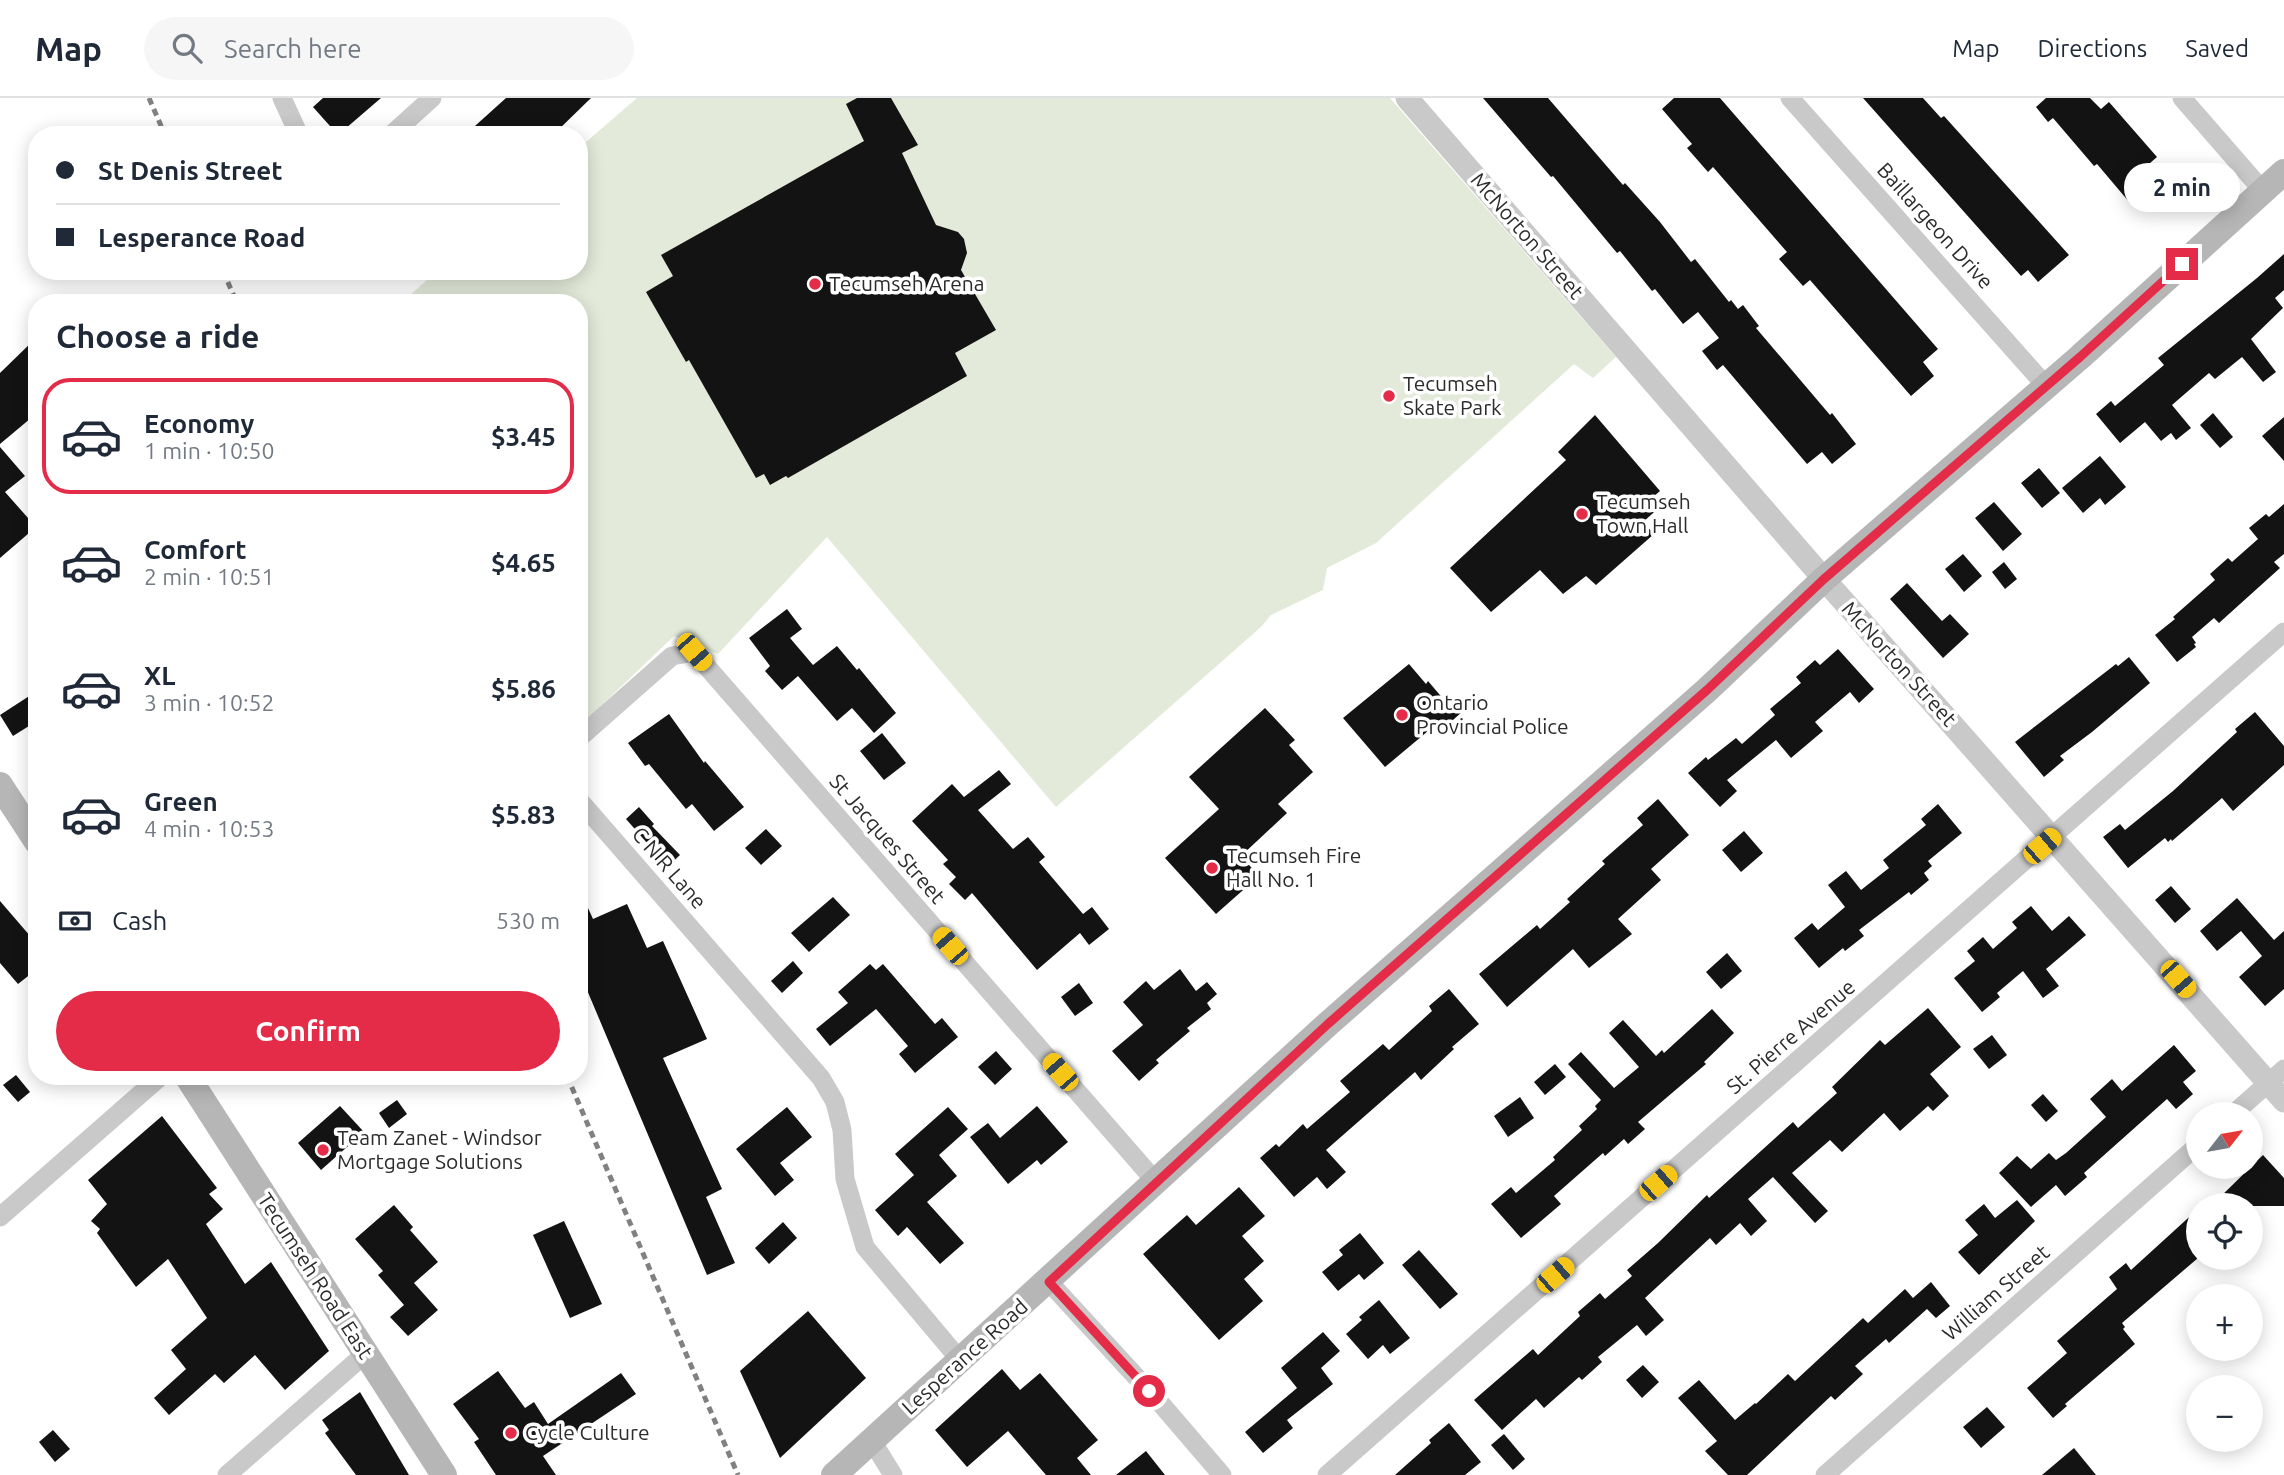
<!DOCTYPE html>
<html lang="en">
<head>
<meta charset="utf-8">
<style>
	body { margin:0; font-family:Ubuntu,sans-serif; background:#f6f6f7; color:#1f2937; height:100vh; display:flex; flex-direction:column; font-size:26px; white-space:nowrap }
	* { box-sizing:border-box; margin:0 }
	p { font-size:23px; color:#747a83 }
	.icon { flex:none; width:38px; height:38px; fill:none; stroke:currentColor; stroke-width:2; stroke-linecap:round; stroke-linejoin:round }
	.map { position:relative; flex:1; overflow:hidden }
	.sheet { position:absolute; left:28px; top:196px; width:560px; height:791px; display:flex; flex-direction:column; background:#fff; border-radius:28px; box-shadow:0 4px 18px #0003 }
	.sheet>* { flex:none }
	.banner { position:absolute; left:28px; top:28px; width:560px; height:154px; border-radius:28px; box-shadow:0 4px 18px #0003; display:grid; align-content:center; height:154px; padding:0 28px; background:#fff }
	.needle { width:46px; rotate:59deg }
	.controls { position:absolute; left:2186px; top:1004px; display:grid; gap:14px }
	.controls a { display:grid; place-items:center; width:77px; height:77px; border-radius:50%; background:#fff; box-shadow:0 4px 18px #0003; font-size:35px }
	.end { position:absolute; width:32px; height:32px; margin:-16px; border:9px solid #e42c48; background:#fff; box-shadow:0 0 0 4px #fff }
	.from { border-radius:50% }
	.bubble { position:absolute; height:49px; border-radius:24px; background:#fff; box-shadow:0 4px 18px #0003; font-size:23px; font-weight:700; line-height:49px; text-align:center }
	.car { position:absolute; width:21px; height:42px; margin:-21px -10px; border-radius:9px; box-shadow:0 0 5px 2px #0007; background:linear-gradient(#f5c518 24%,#345 0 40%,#f5c518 0 76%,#345 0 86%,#f5c518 0) }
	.banner b { display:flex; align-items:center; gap:24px; height:66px; font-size:26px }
	.banner b+b { border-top:2px solid #e0e1e3 }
	.banner i { width:18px; height:18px; background:#1f2937 }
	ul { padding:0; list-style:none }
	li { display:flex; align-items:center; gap:21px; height:116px; margin:0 14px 10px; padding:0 14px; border:4px solid transparent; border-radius:28px }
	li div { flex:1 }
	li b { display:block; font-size:26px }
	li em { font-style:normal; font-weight:700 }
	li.on { border-color:#e42c48 }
	li>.icon { width:63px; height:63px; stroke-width:1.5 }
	h2 { padding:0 28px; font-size:32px; line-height:84px }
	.pay { display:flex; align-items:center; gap:18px; height:77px; padding:0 28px; font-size:26px }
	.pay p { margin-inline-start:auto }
	.cta { display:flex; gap:14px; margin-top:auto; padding:14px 28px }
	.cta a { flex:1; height:80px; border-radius:42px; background:#e42c48; color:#fff; font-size:28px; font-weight:700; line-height:80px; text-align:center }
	header { display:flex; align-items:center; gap:42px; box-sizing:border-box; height:98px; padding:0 35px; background:#fff; border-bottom:2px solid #e0e1e3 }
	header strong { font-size:33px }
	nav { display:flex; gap:38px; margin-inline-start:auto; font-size:24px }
	.search { width:490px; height:63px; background:#f6f6f7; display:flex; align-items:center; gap:18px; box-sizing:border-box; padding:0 24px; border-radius:38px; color:#747a83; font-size:26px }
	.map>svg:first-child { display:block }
	.green { fill:#e3ead9 }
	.building { fill:#131313 }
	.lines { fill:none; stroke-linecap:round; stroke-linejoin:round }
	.minor { stroke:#c9c9c9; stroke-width:19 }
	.tertiary { stroke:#c9c9c9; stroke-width:23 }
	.secondary { stroke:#b6b6b6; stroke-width:26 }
	.rail { stroke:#818181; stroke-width:5; stroke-dasharray:7 5; stroke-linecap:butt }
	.route { stroke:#e42c48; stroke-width:9 }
	.poi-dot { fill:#e42c48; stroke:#fff; stroke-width:2.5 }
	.labels { text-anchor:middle; stroke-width:7; stroke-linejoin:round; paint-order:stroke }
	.street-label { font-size:21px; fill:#2c2c2c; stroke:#fff }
	.poi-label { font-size:21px; fill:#2c2c2c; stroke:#fff; text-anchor:start }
</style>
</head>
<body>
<header>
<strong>Map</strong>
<div class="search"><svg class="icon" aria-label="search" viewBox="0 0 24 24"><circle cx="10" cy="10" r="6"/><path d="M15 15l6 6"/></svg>Search here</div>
<nav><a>Map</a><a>Directions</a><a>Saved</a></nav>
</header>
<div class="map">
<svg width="2284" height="1377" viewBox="0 0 2284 1377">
	<rect width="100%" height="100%" fill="#fff"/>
	<polygon class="green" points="637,0 1390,0 1616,259 1593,280 1574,266 1376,445 1327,470 1323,492 1271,517 1261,529 1056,709 827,439 718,556 674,538 579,629 579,205 401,205 437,173 579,173 579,50"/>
	<g class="building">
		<polygon points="323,0 381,0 338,37 313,9"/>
		<polygon points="506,0 591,0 553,37 465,37"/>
		<polygon points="857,0 891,0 918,47 902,55 936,127 958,134 964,141 967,155 961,172 996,232 955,255 967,278 788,380 786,378 770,387 764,376 756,380 689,262 686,264 646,194 673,178 661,157 864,43 846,6"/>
		<polygon points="1483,0 1548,0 1623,87 1625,85 1660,124 1691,164 1695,161 1729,204 1731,202 1738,211 1743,207 1759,228 1756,230 1830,317 1832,315 1856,346 1832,366 1822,354 1807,366 1723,267 1717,272 1702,253 1719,240 1698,214 1683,226 1655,191 1652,193 1620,153 1617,155 1553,78 1551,79"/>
		<polygon points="1674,0 1720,0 1938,251 1923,264 1934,278 1911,298 1810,182 1803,188 1779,161 1787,154 1713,69 1708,74 1687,50 1692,46 1662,11"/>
		<polygon points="1863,0 1923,0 1941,20 1944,18 2069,157 2038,184 2028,172 2021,178"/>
		<polygon points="2046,0 2090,0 2101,11 2109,4 2157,59 2142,72 2154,85 2130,105 2097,66 2094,68 2053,20 2048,24 2036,9"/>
		<polygon points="2284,156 2284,192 2275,200 2283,210 2251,241 2276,274 2263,284 2242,259 2215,281 2209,275 2172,307 2191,330 2176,342 2171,335 2161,343 2145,324 2120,345 2096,316 2111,303 2115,308 2164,267 2158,260 2257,180"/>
		<polygon points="37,239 37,315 0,346 0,275"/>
		<polygon points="2213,315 2233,339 2220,350 2200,327"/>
		<polygon points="1595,317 1660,393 1653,399 1661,408 1643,424 1654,436 1596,487 1586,478 1563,496 1540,472 1491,514 1450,470 1566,362 1558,354"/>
		<polygon points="2284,319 2284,363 2262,338"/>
		<polygon points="0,349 25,378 5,394 36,429 0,460"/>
		<polygon points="2100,358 2126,389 2105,407 2100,400 2083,415 2062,390"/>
		<polygon points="2039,370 2060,395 2042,410 2021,385"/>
		<polygon points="1994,404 2022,436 2003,453 1975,420"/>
		<polygon points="2284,406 2284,456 2274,464 2280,470 2219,525 2214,520 2192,539 2196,545 2194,546 2196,549 2177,564 2155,537 2175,521 2173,519 2215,482 2210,476 2228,460 2232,464 2258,441 2249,430 2266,416 2269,419"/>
		<polygon points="1963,456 1982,478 1964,494 1945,471"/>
		<polygon points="2004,464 2017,481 2005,491 1992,474"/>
		<polygon points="1907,485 1942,523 1950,516 1969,536 1943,560 1890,501"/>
		<polygon points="787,511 802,531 790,540 813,567 837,548 857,572 859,570 896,615 874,635 852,610 837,623 798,578 782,592 765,573 770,568 749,540"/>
		<polygon points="1838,551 1874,591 1859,605 1850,594 1815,624 1823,633 1791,660 1776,642 1727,682 1737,693 1720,709 1688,675 1706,659 1708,662 1736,640 1742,646 1775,617 1770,611 1801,585 1796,579 1815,562 1820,567"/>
		<polygon points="2129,559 2150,585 2092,634 2060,658 2064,662 2044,679 2015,644 2116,566 2118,568"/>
		<polygon points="1409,566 1426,586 1428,583 1445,603 1449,599 1462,614 1445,629 1440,623 1385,669 1343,620"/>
		<polygon points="37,593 37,623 13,638 0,617"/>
		<polygon points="1265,610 1295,642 1289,647 1313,674 1278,706 1287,715 1241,758 1259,778 1216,816 1165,760 1219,711 1189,679"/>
		<polygon points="2255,614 2284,648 2284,667 2233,713 2222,700 2172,743 2171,741 2168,744 2165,740 2128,770 2103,739 2120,726 2125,732 2173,693 2237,634 2235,631"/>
		<polygon points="669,616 704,665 705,663 744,709 714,733 692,706 686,711 649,666 645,668 628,645"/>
		<polygon points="882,635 906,665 884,682 860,653"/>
		<polygon points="999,672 1011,686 978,712 1013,751 1028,739 1045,759 1039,764 1083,816 1092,809 1109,831 1089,847 1080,835 1037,872 972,795 965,802 949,786 956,779 943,766 948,762 912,723 952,686 964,699"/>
		<polygon points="1658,701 1689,737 1651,771 1661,782 1618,821 1632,836 1589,870 1573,851 1507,909 1479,876 1537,827 1540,831 1570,804 1567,801 1605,766 1602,763 1643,727 1637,720"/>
		<polygon points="1938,706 1962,735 1928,763 1932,768 1924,775 1929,782 1911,797 1909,794 1859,832 1864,838 1845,853 1843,850 1819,870 1794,840 1812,825 1818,832 1845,809 1828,787 1846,773 1861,792 1889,770 1883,762 1926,727 1921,721"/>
		<polygon points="639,709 654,726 652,728 680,757 664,772 650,756 654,753 626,721"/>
		<polygon points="766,731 782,748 761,767 745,750"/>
		<polygon points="1744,733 1763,755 1741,774 1722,752"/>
		<polygon points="2171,788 2191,811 2175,825 2155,802"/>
		<polygon points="579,790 593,821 627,806 647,850 663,843 707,941 663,960 722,1091 706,1099 735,1165 707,1177 579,873"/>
		<polygon points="833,799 850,817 809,854 791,835"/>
		<polygon points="2237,800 2274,842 2284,833 2284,891 2265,908 2239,879 2262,858 2241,833 2217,853 2200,833"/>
		<polygon points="0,803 37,846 37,871 18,886 0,865"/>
		<polygon points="2031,808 2052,833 2069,818 2086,837 2046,871 2059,888 2043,900 2023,873 1997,895 2000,899 1982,914 1954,880 1975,863 1967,853 1983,839 1993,851 2017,830 2012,824"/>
		<polygon points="1727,855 1742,873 1721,891 1706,874"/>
		<polygon points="793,863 803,875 782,895 771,883"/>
		<polygon points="870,866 876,872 883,866 935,926 942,920 958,939 915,975 899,956 908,948 876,911 830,948 816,931 848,905 838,894"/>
		<polygon points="1180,871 1196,893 1207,884 1217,896 1207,905 1211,911 1187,930 1190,933 1156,962 1159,965 1139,983 1112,953 1143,927 1123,904 1146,883 1154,892"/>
		<polygon points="1079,885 1093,905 1075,918 1061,899"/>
		<polygon points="1449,891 1479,926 1452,949 1454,951 1421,982 1415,974 1326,1052 1346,1074 1327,1091 1317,1079 1294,1099 1260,1060 1276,1046 1279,1049 1303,1026 1307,1031 1350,994 1340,983 1383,946 1389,952 1432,913 1429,908"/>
		<polygon points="1928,910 1961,949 1930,976 1949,998 1933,1013 1928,1008 1900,1033 1884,1015 1842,1054 1830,1042 1792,1075 1828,1113 1815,1125 1773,1079 1748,1101 1767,1123 1751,1138 1740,1125 1716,1147 1710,1140 1645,1200 1664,1222 1646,1238 1637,1227 1598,1259 1602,1264 1582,1282 1579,1279 1544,1310 1536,1301 1502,1332 1474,1302 1533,1251 1538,1257 1580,1218 1578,1214 1600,1195 1605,1201 1632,1178 1627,1172 1658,1145 1707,1097 1709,1100 1793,1024 1798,1030 1837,995 1832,989 1880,942 1885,947"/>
		<polygon points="1712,911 1734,935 1704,964 1706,966 1638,1024 1645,1031 1628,1046 1624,1041 1605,1058 1603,1055 1554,1098 1561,1106 1521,1140 1491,1106 1511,1089 1516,1095 1555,1062 1553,1059 1582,1032 1579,1028 1597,1011 1595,1008 1601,1002 1568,966 1581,954 1614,990 1639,969 1609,935 1623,922 1656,958 1662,952 1664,955"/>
		<polygon points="1992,937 2007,957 1989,971 1973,951"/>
		<polygon points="2174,947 2196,973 2183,984 2193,996 2176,1011 2167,1001 2084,1075 2087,1079 2065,1098 2056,1087 2031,1109 1999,1075 2017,1058 2031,1071 2049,1055 2056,1062 2066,1055 2106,1019 2090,1001 2112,981 2122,993"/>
		<polygon points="996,953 1012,971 995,987 978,969"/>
		<polygon points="1555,966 1566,979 1545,997 1534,984"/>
		<polygon points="16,977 30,994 18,1004 3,987"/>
		<polygon points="2043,996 2058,1013 2046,1024 2031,1007"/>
		<polygon points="1520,999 1534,1020 1508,1039 1494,1018"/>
		<polygon points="397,1002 407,1016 389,1030 379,1015"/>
		<polygon points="340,1008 364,1034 321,1072 298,1045"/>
		<polygon points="1037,1008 1068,1044 1041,1067 1037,1062 1008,1086 970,1039 988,1025 1000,1040"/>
		<polygon points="787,1009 812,1039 780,1065 794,1082 775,1098 736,1051"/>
		<polygon points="948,1009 968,1031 939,1057 957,1078 927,1104 964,1145 940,1166 907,1129 898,1138 875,1112 914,1077 895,1056"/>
		<polygon points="162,1018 217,1090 209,1096 223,1111 206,1126 245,1186 271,1164 329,1253 285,1292 255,1257 224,1285 215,1276 169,1317 154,1300 186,1271 171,1252 207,1220 168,1161 136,1189 97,1135 100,1131 91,1123 107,1106 88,1082"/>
		<polygon points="2263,1057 2284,1080 2284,1108 2211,1108"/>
		<polygon points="1239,1089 1265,1118 1242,1138 1264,1163 1244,1181 1263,1203 1219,1242 1143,1156 1187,1117 1196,1127"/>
		<polygon points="2017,1102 2035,1123 1979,1177 1958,1154 1978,1137 1965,1122 1984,1106 1995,1120"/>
		<polygon points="394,1107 413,1129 410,1132 438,1164 414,1185 438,1212 408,1238 390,1219 404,1207 378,1177 383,1173 355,1141"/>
		<polygon points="2198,1111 2198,1160 2122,1225 2125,1229 2123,1231 2135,1246 2065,1306 2067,1308 2053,1320 2027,1290 2067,1255 2057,1243 2117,1191 2109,1179 2126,1165 2131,1172"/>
		<polygon points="564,1123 602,1206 570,1220 533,1137"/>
		<polygon points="783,1124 797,1140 769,1166 755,1150"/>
		<polygon points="1360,1135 1384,1165 1364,1182 1359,1176 1338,1193 1322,1174 1343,1157 1339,1152"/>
		<polygon points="1419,1152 1458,1196 1440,1211 1402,1167"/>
		<polygon points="1931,1184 1950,1208 1936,1220 1927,1211 1889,1245 1886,1241 1855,1268 1863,1276 1835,1302 1831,1298 1747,1377 1728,1377 1705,1353 1717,1343 1678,1300 1699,1282 1735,1322 1755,1305 1756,1306 1788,1276 1795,1283 1863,1220 1868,1225 1905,1191 1913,1200"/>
		<polygon points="1379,1202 1410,1240 1390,1256 1383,1247 1368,1261 1346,1236 1362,1222 1359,1219"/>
		<polygon points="808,1213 866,1280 780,1360 740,1273"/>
		<polygon points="1323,1234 1340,1253 1321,1270 1333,1286 1287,1322 1293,1330 1263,1355 1245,1334 1297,1290 1281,1270"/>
		<polygon points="1643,1267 1659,1284 1642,1300 1626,1282"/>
		<polygon points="1002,1271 1020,1292 1040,1275 1098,1342 1077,1360 1091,1377 1046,1377 1008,1333 967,1369 935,1332"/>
		<polygon points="498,1273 525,1310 534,1304 548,1326 621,1275 636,1296 543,1358 556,1377 496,1377 474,1344 479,1341 453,1306"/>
		<polygon points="360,1294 409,1377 356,1377 325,1335 329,1332 322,1322"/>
		<polygon points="1987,1309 2005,1329 1981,1350 1963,1329"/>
		<polygon points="1449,1325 1481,1364 1465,1377 1395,1377 1431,1345 1429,1342"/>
		<polygon points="53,1332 70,1351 55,1364 39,1344"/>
		<polygon points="1504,1336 1525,1361 1513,1372 1491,1347"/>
		<polygon points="2074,1350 2096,1377 2042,1377"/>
		<polygon points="1146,1353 1165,1377 1116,1377"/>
	</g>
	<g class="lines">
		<g class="minor">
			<polyline points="282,0 299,37"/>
			<polyline points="1790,0 2046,288"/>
			<polyline points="2182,0 2263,93"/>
			<polyline points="391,37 432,0"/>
			<polyline points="579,640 672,558 694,554 1156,1084"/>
			<polyline points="579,702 821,980 835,1004 842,1032 845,1081 865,1149 960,1262"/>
			<polyline points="2232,1017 2284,971"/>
			<polyline points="0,1119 161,978"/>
			<polyline points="1049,1184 1162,1307 1222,1377"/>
			<polyline points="872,1343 893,1377"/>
			<polyline points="227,1377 365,1256"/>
			<polyline points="1327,1377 2284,534"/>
			<polyline points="1825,1377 2198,1047"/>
		</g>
		<polyline class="tertiary" points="1407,0 1824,481 2284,1003"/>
		<g class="secondary">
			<polyline points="0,687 37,744"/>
			<polyline points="187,978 444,1377"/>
			<polyline points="834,1377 1329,925 1707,592 1824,481 2080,259 2284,74"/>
		</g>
		<g class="rail">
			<polyline points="149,0 165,37"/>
			<polyline points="223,173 237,205"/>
			<polyline points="567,978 738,1377"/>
		</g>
	</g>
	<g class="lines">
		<polyline class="route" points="1149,1293 1049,1184 1329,925 1707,592 1824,481 2080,259 2182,166"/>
	</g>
	<g class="poi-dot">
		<circle cx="815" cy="186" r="7"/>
		<circle cx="1389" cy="298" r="7"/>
		<circle cx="1582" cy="416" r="7"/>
		<circle cx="1402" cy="617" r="7"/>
		<circle cx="1212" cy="770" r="7"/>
		<circle cx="323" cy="1052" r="7"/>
		<circle cx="511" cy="1335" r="7"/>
	</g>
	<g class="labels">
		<g class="street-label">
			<text transform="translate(1935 128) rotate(48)" y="7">Baillargeon Drive</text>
			<text transform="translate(1527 138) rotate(49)" y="7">McNorton Street</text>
			<text transform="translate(1899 566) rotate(48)" y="7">McNorton Street</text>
			<text transform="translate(887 741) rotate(49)" y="7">St Jacques Street</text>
			<text transform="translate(669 770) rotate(49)" y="7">C N R Lane</text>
			<text transform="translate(1791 939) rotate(-41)" y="7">St. Pierre Avenue</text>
			<text transform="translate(315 1178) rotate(57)" y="7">Tecumseh Road East</text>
			<text transform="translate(1996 1195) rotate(-41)" y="7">William Street</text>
			<text transform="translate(965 1259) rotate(-42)" y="7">Lesperance Road</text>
		</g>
		<g class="poi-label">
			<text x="829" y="193">Tecumseh Arena</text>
			<text x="1403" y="293">Tecumseh<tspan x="1403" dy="24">Skate Park</tspan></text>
			<text x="1596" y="411">Tecumseh<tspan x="1596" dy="24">Town Hall</tspan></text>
			<text x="1416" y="612">Ontario<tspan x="1416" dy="24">Provincial Police</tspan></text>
			<text x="1226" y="765">Tecumseh Fire<tspan x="1226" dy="24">Hall No. 1</tspan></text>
			<text x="337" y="1047">Team Zanet - Windsor<tspan x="337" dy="24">Mortgage Solutions</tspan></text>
			<text x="525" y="1342">Cycle Culture</text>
		</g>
	</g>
</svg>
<div class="controls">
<a><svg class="needle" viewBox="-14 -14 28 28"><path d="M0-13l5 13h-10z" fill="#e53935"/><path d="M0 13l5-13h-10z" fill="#747a83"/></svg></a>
<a><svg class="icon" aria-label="locate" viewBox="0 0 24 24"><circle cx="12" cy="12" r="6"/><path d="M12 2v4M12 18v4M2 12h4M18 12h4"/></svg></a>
<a>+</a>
<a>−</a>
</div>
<i class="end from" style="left:1149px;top:1293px"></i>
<i class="end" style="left:2182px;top:166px"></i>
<div class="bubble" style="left:2124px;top:65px;width:116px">2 min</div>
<i class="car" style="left:694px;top:554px;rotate:139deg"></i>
<i class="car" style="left:2042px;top:748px;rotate:49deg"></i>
<i class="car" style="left:950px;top:848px;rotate:319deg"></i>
<i class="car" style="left:2178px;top:881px;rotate:139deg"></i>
<i class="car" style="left:1060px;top:974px;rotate:319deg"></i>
<i class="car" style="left:1658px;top:1085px;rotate:49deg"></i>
<i class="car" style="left:1555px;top:1177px;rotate:49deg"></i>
<div class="banner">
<b><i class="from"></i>St Denis Street</b>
<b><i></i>Lesperance Road</b>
</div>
<section class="sheet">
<h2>Choose a ride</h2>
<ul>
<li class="on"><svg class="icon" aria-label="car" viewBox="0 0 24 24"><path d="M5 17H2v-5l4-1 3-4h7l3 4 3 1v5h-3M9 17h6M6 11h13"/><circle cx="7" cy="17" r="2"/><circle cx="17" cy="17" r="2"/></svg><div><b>Economy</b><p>1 min · 10:50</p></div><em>$3.45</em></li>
<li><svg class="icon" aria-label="car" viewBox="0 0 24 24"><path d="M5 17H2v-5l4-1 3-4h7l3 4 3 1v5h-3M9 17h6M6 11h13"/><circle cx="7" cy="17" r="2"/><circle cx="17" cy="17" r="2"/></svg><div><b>Comfort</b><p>2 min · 10:51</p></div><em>$4.65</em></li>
<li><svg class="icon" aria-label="car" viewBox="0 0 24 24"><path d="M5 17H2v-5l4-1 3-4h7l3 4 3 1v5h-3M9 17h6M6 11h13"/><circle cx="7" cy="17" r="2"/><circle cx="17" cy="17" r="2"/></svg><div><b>XL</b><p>3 min · 10:52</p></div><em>$5.86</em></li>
<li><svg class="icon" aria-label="car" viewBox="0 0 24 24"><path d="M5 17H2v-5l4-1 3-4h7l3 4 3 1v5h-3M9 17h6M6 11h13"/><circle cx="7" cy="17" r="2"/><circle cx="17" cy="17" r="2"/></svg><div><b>Green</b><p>4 min · 10:53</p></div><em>$5.83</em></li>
</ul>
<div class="pay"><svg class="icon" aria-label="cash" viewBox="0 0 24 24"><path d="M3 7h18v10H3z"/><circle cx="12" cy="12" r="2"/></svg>Cash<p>530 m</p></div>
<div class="cta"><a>Confirm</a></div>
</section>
</div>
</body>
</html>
